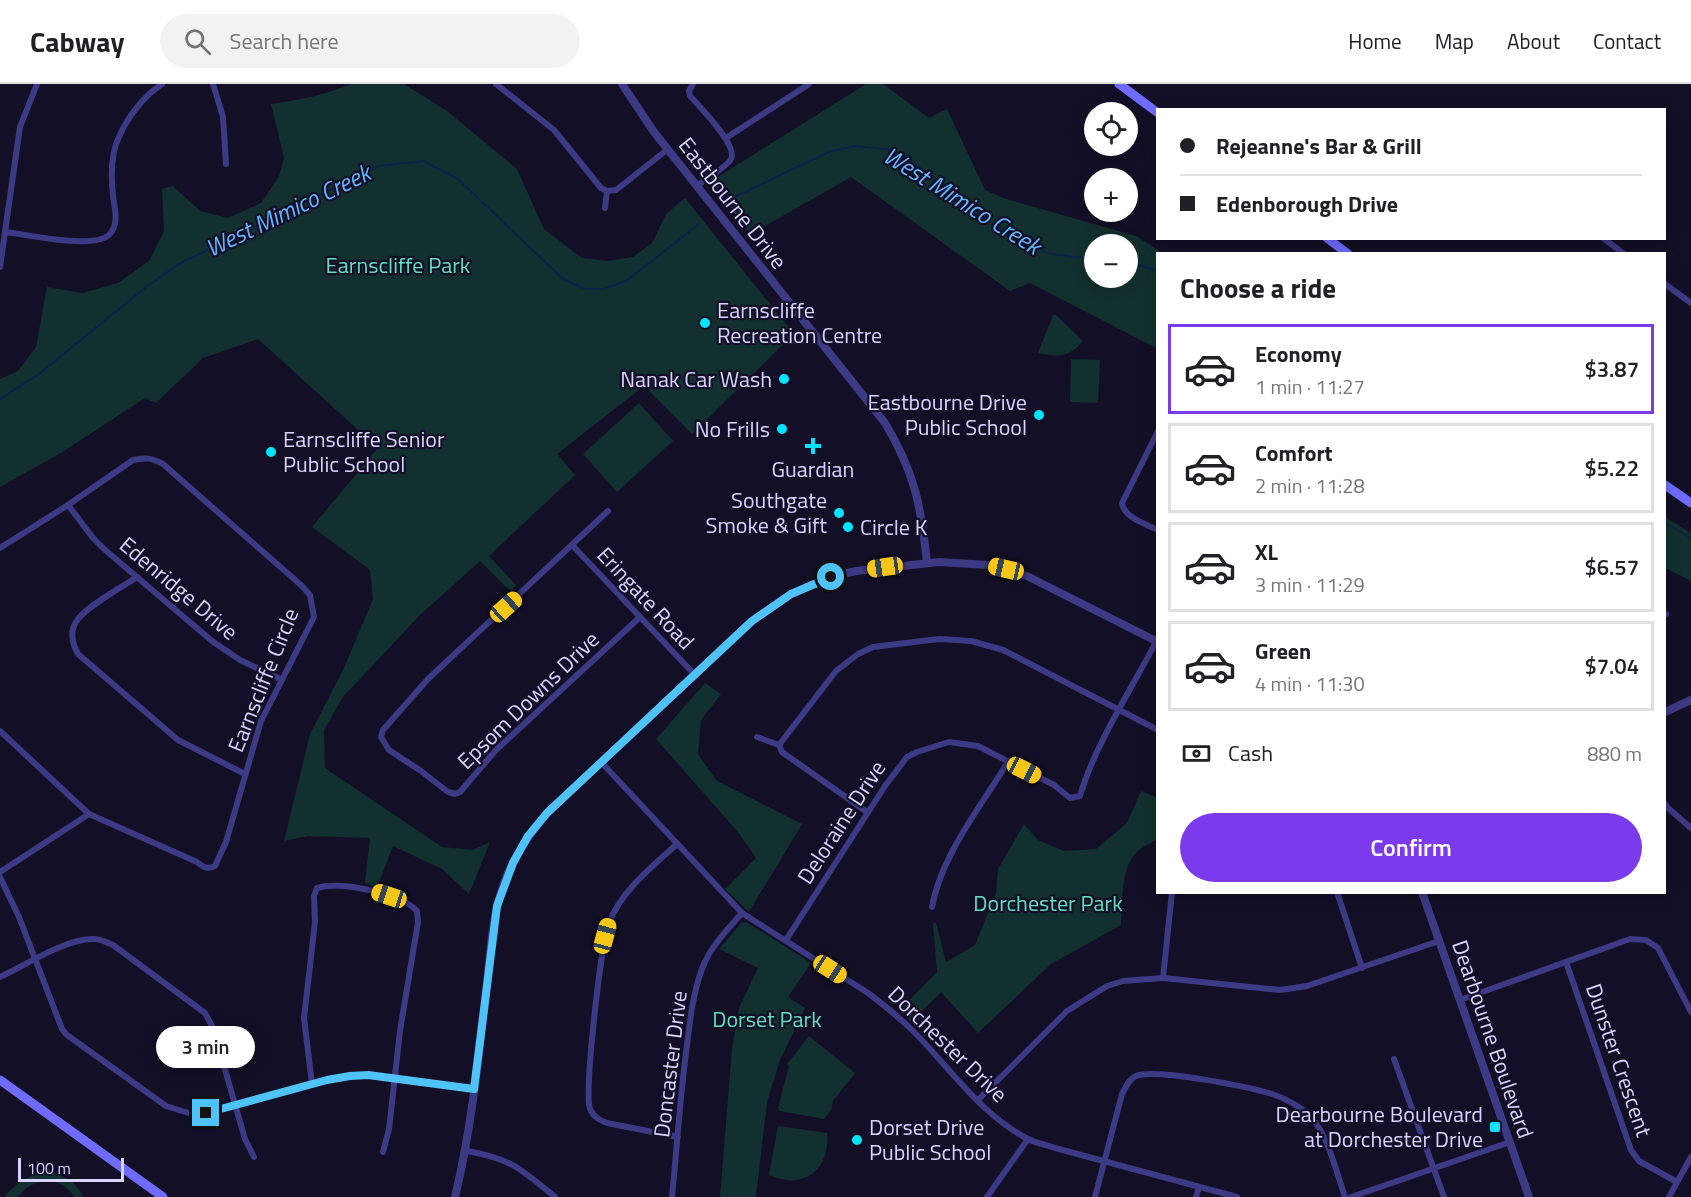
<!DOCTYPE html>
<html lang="en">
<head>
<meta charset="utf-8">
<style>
	body { margin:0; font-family:"Titillium Web",sans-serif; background:#f2f2f2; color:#202124; height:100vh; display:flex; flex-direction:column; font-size:22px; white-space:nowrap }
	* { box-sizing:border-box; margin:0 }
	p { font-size:20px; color:#757577 }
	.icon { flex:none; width:33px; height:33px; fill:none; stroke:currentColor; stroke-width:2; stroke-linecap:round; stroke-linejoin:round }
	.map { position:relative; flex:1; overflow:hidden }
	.side { position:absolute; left:1156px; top:168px; width:510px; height:642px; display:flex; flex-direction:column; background:#fff; border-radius:0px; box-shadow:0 3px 15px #0003 }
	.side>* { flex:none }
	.top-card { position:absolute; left:1156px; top:24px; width:510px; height:132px; border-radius:0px; box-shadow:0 3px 15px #0003; display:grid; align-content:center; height:132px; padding:0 24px; background:#fff }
	.controls { position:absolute; left:1084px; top:18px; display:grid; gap:12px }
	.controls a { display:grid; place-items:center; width:54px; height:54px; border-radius:50%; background:#fff; box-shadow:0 3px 15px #0003; font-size:30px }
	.scale { position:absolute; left:18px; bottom:15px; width:106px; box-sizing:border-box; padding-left:6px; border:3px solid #d9d4ff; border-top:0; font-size:16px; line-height:21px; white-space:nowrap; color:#d9d4ff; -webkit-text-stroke:4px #130f26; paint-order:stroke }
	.end { position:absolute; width:27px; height:27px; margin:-14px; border:8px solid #4fc3f7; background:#111; box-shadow:0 0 0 3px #111 }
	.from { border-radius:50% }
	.bubble { position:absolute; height:42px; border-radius:21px; background:#fff; box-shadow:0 3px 15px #0003; font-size:20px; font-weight:600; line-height:42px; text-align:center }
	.car { position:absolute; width:18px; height:36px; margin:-18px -9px; border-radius:8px; box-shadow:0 0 4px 2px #0007; background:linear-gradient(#f5c518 24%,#345 0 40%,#f5c518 0 76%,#345 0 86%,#f5c518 0) }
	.top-card b { display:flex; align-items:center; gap:21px; height:57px; font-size:22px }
	.top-card b+b { border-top:2px solid #e0e0e0 }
	.top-card i { width:15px; height:15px; background:#202124 }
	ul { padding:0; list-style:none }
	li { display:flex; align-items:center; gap:18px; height:90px; margin:0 12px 9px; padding:0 12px; border:3px solid #e0e0e0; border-radius:0px }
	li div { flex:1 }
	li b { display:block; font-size:22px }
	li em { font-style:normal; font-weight:600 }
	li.active { border-color:#7c3aed }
	li>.icon { width:54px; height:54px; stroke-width:1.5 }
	h2 { padding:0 24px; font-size:27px; line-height:72px }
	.pay { display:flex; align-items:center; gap:15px; height:66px; padding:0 24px; font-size:22px }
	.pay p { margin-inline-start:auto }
	.primary-button { display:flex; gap:12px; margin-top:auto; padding:12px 24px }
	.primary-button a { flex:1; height:69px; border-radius:36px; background:#7c3aed; color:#fff; font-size:24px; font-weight:600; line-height:69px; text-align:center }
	header { display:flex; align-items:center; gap:36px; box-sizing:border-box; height:84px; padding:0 30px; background:#fff; border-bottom:2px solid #e0e0e0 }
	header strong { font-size:28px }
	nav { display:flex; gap:33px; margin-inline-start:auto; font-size:21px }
	.search { width:420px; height:54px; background:#f2f2f2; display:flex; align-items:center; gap:15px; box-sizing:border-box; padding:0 21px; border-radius:33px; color:#757577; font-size:22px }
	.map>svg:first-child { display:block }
	.green { fill:#12302f; fill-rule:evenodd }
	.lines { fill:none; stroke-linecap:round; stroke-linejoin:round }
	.stream { stroke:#0c2248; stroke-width:2 }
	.minor { stroke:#3d3a85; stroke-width:6 }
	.tertiary { stroke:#3d3a85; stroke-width:8 }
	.secondary { stroke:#6f6bff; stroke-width:9 }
	.route { stroke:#4fc3f7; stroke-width:8 }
	.poi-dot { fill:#00e5ff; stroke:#130f26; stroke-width:2 }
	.labels { text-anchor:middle; stroke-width:4.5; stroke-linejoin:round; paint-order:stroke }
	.street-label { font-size:22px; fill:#d9d4ff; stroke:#130f26 }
	.park-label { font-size:22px; fill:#5fe0c0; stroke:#130f26 }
	.poi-label { font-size:22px; fill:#d9d4ff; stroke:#130f26; text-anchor:end }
	.water-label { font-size:24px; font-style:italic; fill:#62b6ff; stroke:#130f26 }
</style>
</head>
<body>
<header>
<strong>Cabway</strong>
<div class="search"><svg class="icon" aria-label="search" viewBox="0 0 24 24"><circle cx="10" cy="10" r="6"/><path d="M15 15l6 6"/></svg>Search here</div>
<nav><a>Home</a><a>Map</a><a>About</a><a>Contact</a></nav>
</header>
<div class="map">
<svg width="1691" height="1113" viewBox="0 0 1691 1113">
	<rect width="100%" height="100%" fill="#130f26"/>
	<g class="green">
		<path d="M351,0h53l43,27 70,58 27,60 38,29 25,3 26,-4 19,-14 14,-29 19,-16 109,136 -102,100 -48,-48 -87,68 18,21 -86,81 27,29 -5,7 -31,-31 -60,54 -77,82 -19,33 1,38 117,79 31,3 17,-8 -21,52 -27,-25 -49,-23 -16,42 -12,-5 5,-45 -62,-2 -24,5 26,-107 34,-66 29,-69 -3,-29 -58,-43 66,-79 -120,-109 -55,19 -47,45 -11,-5 -84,55 -61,34v-108l18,-8 18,-24 11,-60 35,6 36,-10 31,-22 15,-30 -2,-42 11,-3 27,25 28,7 33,-15 18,-27 5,-18 -13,-54c28,-4 54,-9 80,-20z"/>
		<path d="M866,0h17l46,34 18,-9 38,81 21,9 130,37 27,17 -5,1v95l-128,-66 -20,8 -159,-114 -100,57 -41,-52zM1095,160h33v34h-33z"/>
		<path d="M1053,231h3l27,26c-14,17 -25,16 -45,12z"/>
		<polygon points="1071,275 1100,276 1098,319 1070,318"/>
		<polygon points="639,319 673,357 617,408 583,370"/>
		<polygon points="1665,433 1691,449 1691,497 1665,484"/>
		<polygon points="705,599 721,610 701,636 698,670 717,697 802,740 749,828 725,805 756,774 737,747 656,655"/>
		<path d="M1141,707l17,7v41c-8,4 -18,9 -24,16 -13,15 -12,51 -13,70l-70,39 -73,69 -37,-41 -30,30 -11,-12 37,-38 -4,-48 3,-1 10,39 29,-17 21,-52 2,-24 26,-45 14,16 26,11 32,-2 31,-26z"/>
		<polygon points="746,838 811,879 788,913 805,924 780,976 767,1018 756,1113 720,1113 732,965 739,924 758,884 719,865 741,839"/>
		<polygon points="809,952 855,989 833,1017 831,1026 824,1035 780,1027 778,1024 789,982 787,980"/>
		<path d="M778,1042l49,7c4,37 -25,58 -58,42z"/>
		<path d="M45,1088c17,3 31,8 38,25h-9c-14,-23 -41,-20 -56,0h-14c12,-14 23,-21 41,-25z"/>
	</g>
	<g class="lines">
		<g class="stream">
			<polyline points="732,114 829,68 854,62 887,65 912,79 991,139 1047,169 1073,173 1095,173"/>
			<polyline points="1128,178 1158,187"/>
			<polyline points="0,315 39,290 146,203 179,180 379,82 423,77 458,95 563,195 586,205 603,205 626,197 699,140"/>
			<polyline points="1665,439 1691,454"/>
		</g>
		<g class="minor">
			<polyline points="213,0 223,33 226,80"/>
			<polyline points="496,0 554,46 601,104 607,107 616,106 668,65"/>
			<path d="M693,0l-4,7 1,5c10,11 48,49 41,63 -4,8 -26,20 -34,27"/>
			<polyline points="726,54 809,0"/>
			<polyline points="605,124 607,107"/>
			<path d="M5,148c24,3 75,14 96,7 6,-1 11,-6 13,-12 4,-10 0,-21 -1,-31 -2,-18 -2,-43 6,-59 9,-21 25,-41 43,-53"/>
			<polyline points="1603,154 1624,170"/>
			<polyline points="0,183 20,43 37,0"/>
			<polyline points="1665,200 1691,219"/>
			<path d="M1158,347l-36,72c2,15 24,21 36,27"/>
			<polyline points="68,421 93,454 104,465 212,557 240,576 282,596"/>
			<polyline points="608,427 428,595 383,646 381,653 389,666 421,687 448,708 455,710 460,708 496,666 640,533"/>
			<polyline points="573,462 694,590"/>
			<path d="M0,464l68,-43 65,-45c12,-3 19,-2 30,4l139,122 8,9 4,22 -53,104 -35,121 -11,24c-8,4 -12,1 -18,-4l-108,-48 -89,-83"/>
			<path d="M137,493c-15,10 -48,28 -59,42 -9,11 -6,24 0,35l100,86 67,34"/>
			<polyline points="1665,530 1666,530"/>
			<polyline points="757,653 779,661"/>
			<path d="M601,678l141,151 126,80c16,12 32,25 46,39 36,36 67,83 114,107 8,4 18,6 27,9l182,49"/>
			<polyline points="1665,720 1668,724 1691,744"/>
			<polyline points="867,728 782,668 779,661 836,587 858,570 873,563 939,555 971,557 1003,566 1158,646"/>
			<path d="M677,760c-25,23 -56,47 -68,79 -8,20 -25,169 -19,186 3,8 10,11 17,14l71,14"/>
			<polyline points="0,788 89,730"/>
			<polyline points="0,793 19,833 62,945 67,951 166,1022 195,1031 206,1029 327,996 350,992 368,991 474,1005"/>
			<polyline points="1337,808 1362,884"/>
			<path d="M932,823c9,-51 49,-101 76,-145"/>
			<path d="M786,856l99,-154 22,-29 10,-5 32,-10 29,4 76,39 16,13 10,-2c15,-52 53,-109 78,-158"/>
			<polyline points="1566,878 1631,1066 1639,1077 1677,1098"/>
			<path d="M0,893c26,-12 68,-40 95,-38 6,0 12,4 18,6l92,68 8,15 32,111 9,18"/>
			<polyline points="1163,894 1172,808"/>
			<polyline points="1460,916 1630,855 1646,856 1658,864 1691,928"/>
			<polyline points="1394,975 1444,1113"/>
			<path d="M312,1000l-8,-66 11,-96 -1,-26 3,-8c24,-7 83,5 100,23l1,11 -18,109 -11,98 -6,23"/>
			<polyline points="978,1016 1067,927 1107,902 1123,897 1163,894 1280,906 1307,902 1439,857"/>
			<path d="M467,1067c45,8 54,18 88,46"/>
			<path d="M672,1113c5,-50 8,-101 15,-152 3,-25 6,-52 15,-76 7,-21 26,-40 40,-56"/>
			<polyline points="987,1113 1028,1055"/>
			<path d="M1095,1113l27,-103c3,-6 7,-15 14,-18 19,-8 113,11 136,18 13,4 29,13 39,23 17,18 26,57 34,80"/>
			<polyline points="1196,1113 1199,1103"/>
			<polyline points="1351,1113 1510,1058"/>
			<polyline points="1669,1113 1691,1073"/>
		</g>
		<g class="tertiary">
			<path d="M622,0l32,48 231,291c30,50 36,83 42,140"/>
			<polyline points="1665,628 1691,616"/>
			<polyline points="1422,808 1529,1113"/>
			<path d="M455,1113c16,-66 23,-135 31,-203 4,-36 5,-73 17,-108 9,-28 26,-51 44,-73l205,-192 39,-27 40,-17 25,-6 83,-9 49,3 39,11 131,66"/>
		</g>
		<g class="secondary">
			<polyline points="1119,0 1158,29"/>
			<polyline points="1327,154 1348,170"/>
			<polyline points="1665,401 1691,419"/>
			<polyline points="0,996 163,1113"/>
		</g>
	</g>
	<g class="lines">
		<polyline class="route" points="206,1029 327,996 350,992 368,991 474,1005 497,822 513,779 528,752 547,729 752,537 791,510 831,493"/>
	</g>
	<g class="poi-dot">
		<circle cx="705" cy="239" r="6"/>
		<circle cx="784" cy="295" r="6"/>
		<circle cx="1039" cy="331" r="6"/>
		<circle cx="782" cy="345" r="6"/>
		<path d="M810 353h6v6h6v6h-6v6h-6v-6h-6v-6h6z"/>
		<circle cx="271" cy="368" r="6"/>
		<circle cx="839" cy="429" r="6"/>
		<circle cx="848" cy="443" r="6"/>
		<rect x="1489" y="1037" width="12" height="12" rx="3"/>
		<circle cx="857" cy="1056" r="6"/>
	</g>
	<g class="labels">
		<g class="street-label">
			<text transform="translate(733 119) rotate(52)" y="8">Eastbourne Drive</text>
			<text transform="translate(179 504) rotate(40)" y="8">Edenridge Drive</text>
			<text transform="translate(646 514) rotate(47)" y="8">Eringate Road</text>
			<text transform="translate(263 596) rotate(-68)" y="8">Earnscliffe Circle</text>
			<text transform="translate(528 616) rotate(-44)" y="8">Epsom Downs Drive</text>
			<text transform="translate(841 738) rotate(-57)" y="8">Deloraine Drive</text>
			<text transform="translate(1493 955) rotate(71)" y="8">Dearbourne Boulevard</text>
			<text transform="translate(948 960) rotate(44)" y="8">Dorchester Drive</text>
			<text transform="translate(1619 976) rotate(71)" y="8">Dunster Crescent</text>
			<text transform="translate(670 980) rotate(-83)" y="8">Doncaster Drive</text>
		</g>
		<g class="park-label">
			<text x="398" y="189">Earnscliffe Park</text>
			<text x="1048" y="827">Dorchester Park</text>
			<text x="767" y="943">Dorset Park</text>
		</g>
		<g class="poi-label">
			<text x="717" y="234" text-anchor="start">Earnscliffe<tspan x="717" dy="25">Recreation Centre</tspan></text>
			<text x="772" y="303">Nanak Car Wash</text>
			<text x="1027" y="326">Eastbourne Drive<tspan x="1027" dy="25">Public School</tspan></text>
			<text x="770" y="353">No Frills</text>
			<text x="283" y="363" text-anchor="start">Earnscliffe Senior<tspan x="283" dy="25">Public School</tspan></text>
			<text x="813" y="393" text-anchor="middle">Guardian</text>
			<text x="827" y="424">Southgate<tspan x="827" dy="25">Smoke &amp; Gift</tspan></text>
			<text x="860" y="451" text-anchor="start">Circle K</text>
			<text x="1483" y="1038">Dearbourne Boulevard<tspan x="1483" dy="25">at Dorchester Drive</tspan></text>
			<text x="869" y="1051" text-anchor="start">Dorset Drive<tspan x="869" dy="25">Public School</tspan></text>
		</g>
		<g class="water-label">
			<text transform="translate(962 117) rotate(32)" y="8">West Mimico Creek</text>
			<text transform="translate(288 127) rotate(-26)" y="8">West Mimico Creek</text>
		</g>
	</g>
</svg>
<div class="controls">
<a><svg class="icon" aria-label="locate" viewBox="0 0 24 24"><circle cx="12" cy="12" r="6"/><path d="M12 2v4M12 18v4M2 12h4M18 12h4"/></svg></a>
<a>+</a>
<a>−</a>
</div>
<div class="scale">100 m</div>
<i class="end from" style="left:831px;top:493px"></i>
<i class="end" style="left:206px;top:1029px"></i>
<div class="bubble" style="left:156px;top:942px;width:99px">3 min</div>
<i class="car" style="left:885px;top:483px;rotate:262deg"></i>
<i class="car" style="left:1006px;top:485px;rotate:283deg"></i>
<i class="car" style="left:506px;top:523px;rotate:48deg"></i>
<i class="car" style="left:1024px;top:686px;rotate:117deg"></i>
<i class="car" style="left:389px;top:812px;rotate:288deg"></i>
<i class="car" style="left:605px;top:852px;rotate:15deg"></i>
<i class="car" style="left:830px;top:885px;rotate:123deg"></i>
<div class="top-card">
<b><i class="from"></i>Rejeanne's Bar &amp; Grill</b>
<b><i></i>Edenborough Drive</b>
</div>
<section class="side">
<h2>Choose a ride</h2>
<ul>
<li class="active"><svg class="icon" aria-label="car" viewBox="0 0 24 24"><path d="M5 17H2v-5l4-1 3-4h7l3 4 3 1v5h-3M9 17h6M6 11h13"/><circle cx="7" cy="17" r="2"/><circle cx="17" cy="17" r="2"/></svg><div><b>Economy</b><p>1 min · 11:27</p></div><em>$3.87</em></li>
<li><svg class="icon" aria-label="car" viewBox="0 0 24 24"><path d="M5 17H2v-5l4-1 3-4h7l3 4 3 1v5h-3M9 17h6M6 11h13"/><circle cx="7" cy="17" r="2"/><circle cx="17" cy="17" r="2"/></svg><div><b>Comfort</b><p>2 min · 11:28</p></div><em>$5.22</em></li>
<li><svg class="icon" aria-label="car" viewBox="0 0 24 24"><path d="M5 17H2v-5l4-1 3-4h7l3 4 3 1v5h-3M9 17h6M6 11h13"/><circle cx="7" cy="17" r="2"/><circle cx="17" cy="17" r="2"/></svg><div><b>XL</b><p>3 min · 11:29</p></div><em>$6.57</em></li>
<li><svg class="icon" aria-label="car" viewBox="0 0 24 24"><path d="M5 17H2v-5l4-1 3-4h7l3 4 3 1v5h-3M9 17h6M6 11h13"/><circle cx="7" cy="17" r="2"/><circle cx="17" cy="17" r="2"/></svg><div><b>Green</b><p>4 min · 11:30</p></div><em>$7.04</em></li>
</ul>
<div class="pay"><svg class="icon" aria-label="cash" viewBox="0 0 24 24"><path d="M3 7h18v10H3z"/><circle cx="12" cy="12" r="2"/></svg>Cash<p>880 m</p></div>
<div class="primary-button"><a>Confirm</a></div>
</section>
</div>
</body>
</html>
